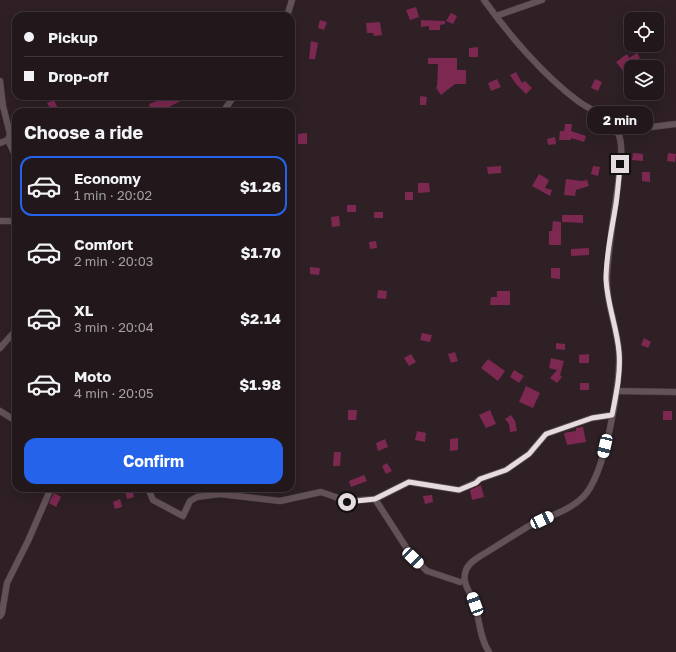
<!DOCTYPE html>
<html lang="en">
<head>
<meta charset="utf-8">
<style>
	body { margin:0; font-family:"Golos Text",sans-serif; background:#2a2125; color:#f1f3f6; height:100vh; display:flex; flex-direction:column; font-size:15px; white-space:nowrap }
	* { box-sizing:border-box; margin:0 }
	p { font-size:13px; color:#a2a0a3 }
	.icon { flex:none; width:22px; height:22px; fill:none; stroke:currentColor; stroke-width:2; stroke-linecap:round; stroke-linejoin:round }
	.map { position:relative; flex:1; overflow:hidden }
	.sheet { position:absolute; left:12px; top:108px; width:283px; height:384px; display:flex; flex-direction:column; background:#22181c; border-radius:12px; box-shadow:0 4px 16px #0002,0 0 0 1px #3f373b }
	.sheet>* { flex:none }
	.banner { position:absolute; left:12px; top:12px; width:283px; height:88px; border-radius:12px; box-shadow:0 4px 16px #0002,0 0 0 1px #3f373b; display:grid; align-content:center; height:88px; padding:0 12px; background:#22181c }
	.controls { position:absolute; left:624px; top:12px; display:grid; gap:8px }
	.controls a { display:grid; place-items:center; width:40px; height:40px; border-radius:8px; background:#22181c; box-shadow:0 4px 16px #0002,0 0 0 1px #3f373b; font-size:20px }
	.end { position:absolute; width:18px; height:18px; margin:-9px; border:5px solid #e6dcdf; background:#111; box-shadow:0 0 0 2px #111 }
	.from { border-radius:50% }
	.bubble { position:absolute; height:28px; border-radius:12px; background:#22181c; box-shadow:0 4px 16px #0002,0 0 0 1px #3f373b; font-size:13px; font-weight:700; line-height:28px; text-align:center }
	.car { position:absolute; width:12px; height:24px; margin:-12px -6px; border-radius:5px; box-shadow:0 0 3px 1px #0007; background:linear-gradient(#fff 24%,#345 0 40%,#fff 0 76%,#345 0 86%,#fff 0) }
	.banner b { display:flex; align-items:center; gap:14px; height:38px; font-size:15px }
	.banner b+b { border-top:1px solid #3f373b }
	.banner i { width:10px; height:10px; background:#f1f3f6 }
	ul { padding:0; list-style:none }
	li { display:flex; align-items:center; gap:12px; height:60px; margin:0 8px 6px; padding:0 4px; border:2px solid transparent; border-radius:12px }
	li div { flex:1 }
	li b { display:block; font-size:15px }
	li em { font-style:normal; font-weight:700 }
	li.current { border-color:#2563eb }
	li>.icon { width:36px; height:36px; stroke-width:1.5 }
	h2 { padding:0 12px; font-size:18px; line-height:48px }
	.button { display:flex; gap:8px; margin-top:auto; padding:8px 12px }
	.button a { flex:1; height:46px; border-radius:12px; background:#2563eb; color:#fff; font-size:16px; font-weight:700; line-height:46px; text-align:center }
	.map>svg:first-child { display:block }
	.building { fill:#7d2851 }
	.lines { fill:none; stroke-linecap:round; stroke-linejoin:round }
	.street-casing { stroke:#483c40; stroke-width:7 }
	.street { stroke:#635258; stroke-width:6 }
	.route { stroke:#e6dcdf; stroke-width:5 }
</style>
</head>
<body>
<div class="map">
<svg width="676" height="652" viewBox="0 0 676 652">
	<rect width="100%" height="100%" fill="#2e2025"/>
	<g class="building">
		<polygon points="416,7 419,17 410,20 406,10"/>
		<polygon points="451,13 457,16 453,24 446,21"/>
		<polygon points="320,20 327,22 324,30 318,28"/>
		<polygon points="421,20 445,21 445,24 440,25 440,30 429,30 429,26 421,27"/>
		<polygon points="380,22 382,35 374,36 373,33 367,33 366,23"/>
		<polygon points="311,41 318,43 315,59 309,59"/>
		<polygon points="478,47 478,57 469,57 469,48"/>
		<polygon points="637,53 640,58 633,62 634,64 624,72 616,62 627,54 629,58"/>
		<polygon points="428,58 457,58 457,70 466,70 466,84 455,84 441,95 436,88 437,86 438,64 428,64"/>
		<polygon points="516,72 522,83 525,81 532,88 526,94 516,84 510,75"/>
		<polygon points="497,79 501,87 491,91 488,83"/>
		<polygon points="595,79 602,82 598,91 591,88"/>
		<polygon points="160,96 180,96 182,100 160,112 140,112 140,111 150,107 149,104 162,99"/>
		<polygon points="420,96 427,97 426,105 420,105"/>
		<polygon points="54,100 58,109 52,112 47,103"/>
		<polygon points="565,124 572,124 571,131 586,136 584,142 571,138 571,140 559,140 560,131 564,131"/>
		<polygon points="307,133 307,144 298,144 298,134"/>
		<polygon points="555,137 556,144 548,145 547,139"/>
		<polygon points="633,153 643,154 643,161 632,160"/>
		<polygon points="668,153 676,154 675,162 667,161"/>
		<polygon points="501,166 501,173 488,174 487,167"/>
		<polygon points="593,166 600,167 598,176 591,174"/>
		<polygon points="642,172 650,172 650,182 642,181"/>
		<polygon points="539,174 549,180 545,188 552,190 550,196 532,186"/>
		<polygon points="566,179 582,181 587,180 589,186 576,190 575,196 564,195"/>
		<polygon points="418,183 429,183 430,192 418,193"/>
		<rect x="405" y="192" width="8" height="8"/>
		<rect x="347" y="205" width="9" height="7"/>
		<rect x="374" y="212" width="9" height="6"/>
		<polygon points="562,215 583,215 583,223 562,222"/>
		<polygon points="339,216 340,226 332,227 331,217"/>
		<polygon points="553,221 561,222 561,245 549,245 549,231 552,231"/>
		<polygon points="376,241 377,248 370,249 369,242"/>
		<polygon points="589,248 589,255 571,256 571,249"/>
		<polygon points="310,267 320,268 319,275 310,274"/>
		<polygon points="551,268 560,268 560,279 551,278"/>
		<polygon points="378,290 387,291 386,299 377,298"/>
		<polygon points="497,291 510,291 510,305 490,305 491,297 497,297"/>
		<polygon points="422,333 432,335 430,342 420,340"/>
		<polygon points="644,338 651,342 648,348 641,345"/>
		<polygon points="556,343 565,344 565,350 556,349"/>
		<polygon points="455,352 458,361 451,363 448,354"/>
		<polygon points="411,354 416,362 409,366 404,358"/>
		<polygon points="589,354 589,363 579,363 579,355"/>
		<polygon points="551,358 564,361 560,375 562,377 557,383 550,378 557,370 549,368"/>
		<polygon points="488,359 505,371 498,381 481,368"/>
		<polygon points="514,370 524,376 519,383 510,377"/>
		<rect x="580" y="383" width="9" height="7"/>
		<polygon points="526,386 540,393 533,408 519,402"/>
		<polygon points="348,410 357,410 356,420 348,420"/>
		<polygon points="490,410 496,424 486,428 479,415"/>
		<rect x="663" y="411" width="9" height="9"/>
		<polygon points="511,415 515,421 517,431 510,432 509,424 505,419"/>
		<polygon points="583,427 586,442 567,445 564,433 576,431 576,428"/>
		<polygon points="417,431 426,433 425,442 415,440"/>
		<polygon points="458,438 458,450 450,451 450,439"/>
		<polygon points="385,439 388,447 378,451 376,443"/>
		<polygon points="334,452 341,452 340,466 333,466"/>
		<polygon points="387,463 392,471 386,474 382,466"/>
		<polygon points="364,475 367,481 351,487 349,481"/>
		<polygon points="481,485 484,497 472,500 470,490"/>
		<polygon points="132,489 134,497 127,499 125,490"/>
		<polygon points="54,493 61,497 56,507 49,503"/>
		<polygon points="432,495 433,502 425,504 423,496"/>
		<polygon points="120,499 122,507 115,509 113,502"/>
	</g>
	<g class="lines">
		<defs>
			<g id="street">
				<path d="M484,0c25,35 60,76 94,101 13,10 34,16 40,32 6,13 2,29 1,43 -4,33 -10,65 -12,98 -2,27 10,52 12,78 2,31 -14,124 -36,145 -15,15 -38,20 -56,30 -13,8 -27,17 -40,25 -7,4 -18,10 -21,18 -1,3 -2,8 -1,11 1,8 7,14 9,22 6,16 5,34 15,49"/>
				<polyline points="287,16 292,0"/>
				<polyline points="496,16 542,0"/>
				<polyline points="0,81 3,106 10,134 8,140 0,143"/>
				<polyline points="223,112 234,96"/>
				<polyline points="618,131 676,124"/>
				<polyline points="8,140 16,157"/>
				<polyline points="0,221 16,221"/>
				<polyline points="0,348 16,330"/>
				<polyline points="617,391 676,392"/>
				<polyline points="0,411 16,421"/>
				<polyline points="148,488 153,500 183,516 190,501 197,497 219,494 280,501 321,492 347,501 375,499 409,482 459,490 475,483 480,479 506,470 529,454 546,434 592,418 612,415"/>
				<polyline points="375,499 413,558 427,571 460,582"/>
				<polyline points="0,616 2,613 7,583 28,541 51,488"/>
			</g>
		</defs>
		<use href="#street" class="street-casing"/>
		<use href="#street" class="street"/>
	</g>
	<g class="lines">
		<path class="route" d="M347,502l28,-3 34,-17 50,8 17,-7 4,-4 26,-9 23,-16 17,-20 46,-16 20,-3c4,-20 9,-42 7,-63 -2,-25 -12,-48 -13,-73 0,-25 6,-50 10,-75 2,-14 3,-27 4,-40"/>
	</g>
</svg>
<div class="controls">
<a><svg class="icon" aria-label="locate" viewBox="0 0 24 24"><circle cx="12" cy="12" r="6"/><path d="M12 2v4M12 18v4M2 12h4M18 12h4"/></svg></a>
<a><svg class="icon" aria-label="layers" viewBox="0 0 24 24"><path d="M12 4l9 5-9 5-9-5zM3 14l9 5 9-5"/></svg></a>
</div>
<i class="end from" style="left:347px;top:502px"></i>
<i class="end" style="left:620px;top:164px"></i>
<div class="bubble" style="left:587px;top:106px;width:66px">2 min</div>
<i class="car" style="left:605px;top:446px;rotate:193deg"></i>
<i class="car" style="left:542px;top:520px;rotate:65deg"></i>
<i class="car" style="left:413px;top:558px;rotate:134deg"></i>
<i class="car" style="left:475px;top:604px;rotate:340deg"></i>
<div class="banner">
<b><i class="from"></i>Pickup</b>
<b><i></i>Drop-off</b>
</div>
<section class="sheet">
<h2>Choose a ride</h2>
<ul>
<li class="current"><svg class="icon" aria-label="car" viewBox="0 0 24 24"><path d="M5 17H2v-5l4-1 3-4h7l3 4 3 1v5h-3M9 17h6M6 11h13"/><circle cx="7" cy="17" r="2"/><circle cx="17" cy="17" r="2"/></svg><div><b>Economy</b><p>1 min · 20:02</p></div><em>$1.26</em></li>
<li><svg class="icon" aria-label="car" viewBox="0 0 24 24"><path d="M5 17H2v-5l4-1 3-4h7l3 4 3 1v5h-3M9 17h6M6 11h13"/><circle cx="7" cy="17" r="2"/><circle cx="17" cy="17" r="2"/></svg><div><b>Comfort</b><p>2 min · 20:03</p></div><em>$1.70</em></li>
<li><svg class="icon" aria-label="car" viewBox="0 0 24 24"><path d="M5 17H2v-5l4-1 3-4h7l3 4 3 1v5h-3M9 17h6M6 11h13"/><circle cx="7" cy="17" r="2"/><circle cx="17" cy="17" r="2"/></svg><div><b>XL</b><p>3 min · 20:04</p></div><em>$2.14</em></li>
<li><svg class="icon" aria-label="car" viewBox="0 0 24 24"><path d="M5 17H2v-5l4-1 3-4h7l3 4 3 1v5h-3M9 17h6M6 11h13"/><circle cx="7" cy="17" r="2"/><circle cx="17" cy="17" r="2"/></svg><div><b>Moto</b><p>4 min · 20:05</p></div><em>$1.98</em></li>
</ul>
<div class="button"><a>Confirm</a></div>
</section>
</div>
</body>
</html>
